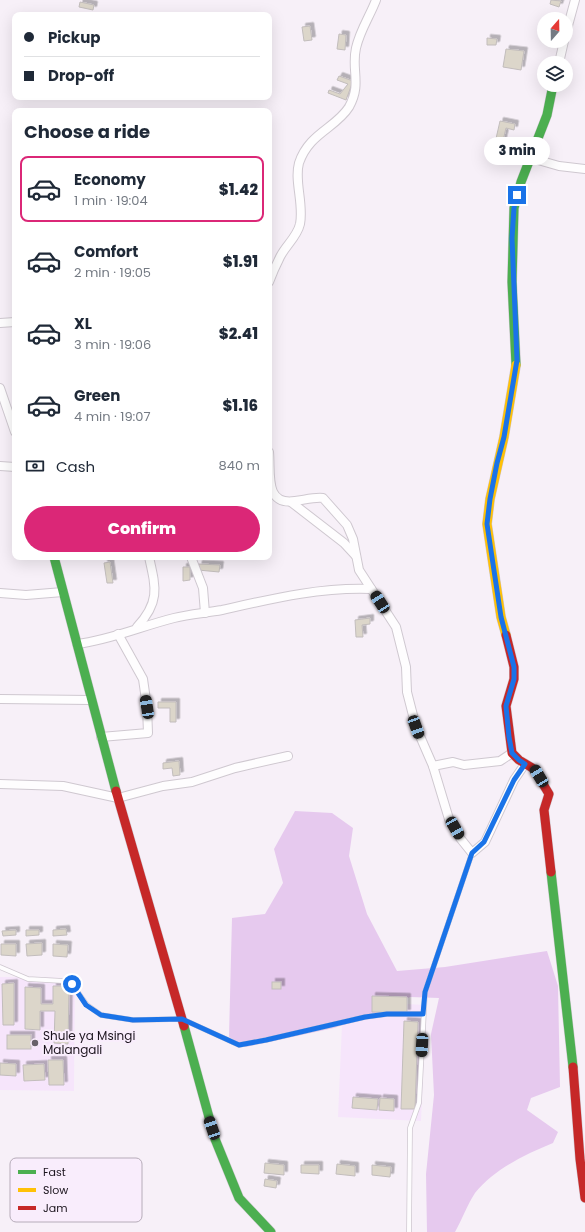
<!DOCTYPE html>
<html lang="en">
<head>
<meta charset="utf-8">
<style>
	body { margin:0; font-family:Poppins,sans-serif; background:#f2f2f3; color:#1f2937; height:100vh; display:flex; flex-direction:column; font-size:15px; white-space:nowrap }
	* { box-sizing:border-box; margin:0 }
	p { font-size:13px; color:#747a83 }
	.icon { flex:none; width:22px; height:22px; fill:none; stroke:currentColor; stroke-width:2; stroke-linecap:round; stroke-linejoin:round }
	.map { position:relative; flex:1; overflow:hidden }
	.drawer { position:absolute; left:12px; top:108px; width:260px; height:452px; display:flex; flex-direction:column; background:#fff; border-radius:8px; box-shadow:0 4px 16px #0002 }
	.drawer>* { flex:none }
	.top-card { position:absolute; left:12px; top:12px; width:260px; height:88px; border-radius:8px; box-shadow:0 4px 16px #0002; display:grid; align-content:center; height:88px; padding:0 12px; background:#fff }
	.needle { width:26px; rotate:20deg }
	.controls { position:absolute; left:537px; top:12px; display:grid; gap:8px }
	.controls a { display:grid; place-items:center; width:36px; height:36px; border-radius:50%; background:#fff; box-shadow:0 4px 16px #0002; font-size:20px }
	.end { position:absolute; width:18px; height:18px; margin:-9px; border:5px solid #1a73e8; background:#fff; box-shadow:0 0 0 2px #fff }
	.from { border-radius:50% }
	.bubble { position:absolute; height:28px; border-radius:14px; background:#fff; box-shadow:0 4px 16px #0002; font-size:13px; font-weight:800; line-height:28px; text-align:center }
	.car { position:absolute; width:12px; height:24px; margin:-12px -6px; border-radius:5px; box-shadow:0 0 3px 1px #0007; background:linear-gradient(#222 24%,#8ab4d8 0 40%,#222 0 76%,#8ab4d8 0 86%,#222 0) }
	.top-card b { display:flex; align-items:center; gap:14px; height:38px; font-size:15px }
	.top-card b+b { border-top:1px solid #e0e1e3 }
	.top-card i { width:10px; height:10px; background:#1f2937 }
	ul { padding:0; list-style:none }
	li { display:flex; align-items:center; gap:12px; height:66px; margin:0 8px 6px; padding:0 4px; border:2px solid transparent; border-radius:8px }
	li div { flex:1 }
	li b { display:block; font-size:15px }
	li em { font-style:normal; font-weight:800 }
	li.active { border-color:#db2777 }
	li>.icon { width:36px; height:36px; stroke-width:1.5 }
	h2 { padding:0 12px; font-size:18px; line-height:48px }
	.pay { display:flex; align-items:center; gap:10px; height:44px; padding:0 12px; font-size:15px }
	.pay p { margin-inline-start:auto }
	.action { display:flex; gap:8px; margin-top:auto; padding:8px 12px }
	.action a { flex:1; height:46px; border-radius:24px; background:#db2777; color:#fff; font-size:16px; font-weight:800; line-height:46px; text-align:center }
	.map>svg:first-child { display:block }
	.built { fill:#f6e5fb }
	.forest { fill:#e6c9ee }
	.building { fill:#dcd6ca; stroke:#c2bdbc; filter:url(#shadow) }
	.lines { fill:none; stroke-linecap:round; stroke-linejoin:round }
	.lane-casing { stroke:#cfc8d0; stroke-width:5.5 }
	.street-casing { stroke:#cfc8d0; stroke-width:10 }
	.fast-casing { stroke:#cfc8d0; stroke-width:10 }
	.slow-casing { stroke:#cfc8d0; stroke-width:10 }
	.jam-casing { stroke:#cfc8d0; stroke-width:10 }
	.lane { stroke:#fefdfe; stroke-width:4 }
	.street { stroke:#fefdfe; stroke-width:8 }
	.fast { stroke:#4caf50; stroke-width:9 }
	.slow { stroke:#ffc107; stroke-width:9 }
	.jam { stroke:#c62828; stroke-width:9 }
	.route { stroke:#1a73e8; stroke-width:5 }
	.poi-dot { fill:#676069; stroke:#f9edfc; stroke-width:1.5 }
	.labels { text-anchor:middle; stroke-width:4; stroke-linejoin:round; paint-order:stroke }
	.poi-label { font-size:12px; fill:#1a131c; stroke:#f9edfc; text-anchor:start }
	.key { fill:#f9edfc; stroke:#b6acb9; stroke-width:1 }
	.key-label { font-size:11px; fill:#1a131c }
</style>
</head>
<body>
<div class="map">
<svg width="585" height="1232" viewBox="0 0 585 1232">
	<defs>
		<filter id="shadow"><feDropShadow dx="3.5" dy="-3.5" stdDeviation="0" flood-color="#0004"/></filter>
	</defs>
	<rect width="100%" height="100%" fill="#f7f0f8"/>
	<g class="built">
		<polygon points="0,977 75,978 74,1091 0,1090"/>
		<polygon points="343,1001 426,1005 421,1121 338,1117"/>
	</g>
	<path class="forest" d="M295,811l37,2 21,15 -4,28 18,58 30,57 48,-4 102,-16 11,35 2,101 -29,11 -4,12 31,22 -5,11c-27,11 -59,26 -78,50 -8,12 -13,27 -20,39h-28l-1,-58 8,-79 -3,-61 8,-36 -29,-1 -39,19 -37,12 -88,19 -17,-10 3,-119 33,-4 18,-31 -9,-34z"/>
	<g class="building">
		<polygon points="551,0 561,1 559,7 550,4"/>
		<polygon points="80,2 94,5 93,10 79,7"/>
		<polygon points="310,26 312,40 304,41 302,27"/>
		<polygon points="339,34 346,35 345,50 337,49"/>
		<polygon points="487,38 497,39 496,45 487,45"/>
		<polygon points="506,49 524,51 521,70 503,67"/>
		<polygon points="339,76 353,81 346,100 328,93 329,90 340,94 348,84 337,80"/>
		<polygon points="500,121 515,124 514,130 506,128 502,145 495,143"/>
		<polygon points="110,562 113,583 107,583 104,563"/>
		<polygon points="199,564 220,565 219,572 198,570"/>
		<polygon points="183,567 190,567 190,580 183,581"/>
		<polygon points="370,618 370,624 362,625 363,637 356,637 355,620"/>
		<polygon points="158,702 176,702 176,722 170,722 170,708 158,708"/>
		<polygon points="179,761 180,775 173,776 172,768 163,769 163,763"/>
		<polygon points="66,929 67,935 53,936 53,930"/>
		<polygon points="16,930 16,935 3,936 2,931"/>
		<polygon points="26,930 39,930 39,935 26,936"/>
		<polygon points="42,943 42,955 27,956 26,944"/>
		<polygon points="1,944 16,944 16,956 1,955"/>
		<polygon points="53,944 68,945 67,957 53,956"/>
		<rect x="272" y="982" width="9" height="7"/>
		<polygon points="14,983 14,1025 3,1025 2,984"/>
		<polygon points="53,986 69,986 68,1044 54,1043 55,1011 40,1011 40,1030 25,1029 25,987 41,988 41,1004 53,1004"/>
		<polygon points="372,996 407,997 407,1013 372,1012"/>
		<polygon points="404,1021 418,1022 415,1109 401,1109"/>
		<rect x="7" y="1035" width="24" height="14"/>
		<polygon points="48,1060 63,1060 64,1085 49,1085"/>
		<polygon points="0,1063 16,1064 16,1076 0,1075"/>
		<polygon points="44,1064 45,1080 24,1081 23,1065"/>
		<polygon points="353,1097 378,1099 377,1110 352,1108"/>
		<polygon points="380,1098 394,1099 394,1111 379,1110"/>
		<polygon points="265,1163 284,1165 284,1175 264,1173"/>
		<polygon points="337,1164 355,1166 355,1176 336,1174"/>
		<polygon points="301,1165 319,1165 319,1174 301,1173"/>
		<polygon points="372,1165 391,1167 390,1177 372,1175"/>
		<polygon points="265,1179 277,1181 276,1188 264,1186"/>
	</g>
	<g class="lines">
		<defs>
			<g id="lane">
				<polyline points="0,967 28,979 63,981 72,984 87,1005 101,1015 133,1020 182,1019 239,1045 266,1040 365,1017 387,1014 423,1014"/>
				<polyline points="409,1232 410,1128 419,1103 425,992 472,853"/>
			</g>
			<g id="street">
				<polyline points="566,33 575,0"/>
				<polyline points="559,63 564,41"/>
				<polyline points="531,158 559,166 585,169"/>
				<path d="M269,282c3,-8 7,-17 11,-25 6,-12 17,-20 20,-33 4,-20 -6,-43 -1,-61 10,-30 37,-35 50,-56 13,-23 2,-37 7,-59 4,-18 14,-32 20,-48"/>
				<polyline points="0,323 15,322"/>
				<polyline points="0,388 15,432"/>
				<path d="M269,452c2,21 -5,54 26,49 9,-1 19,-4 28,-3l24,27 6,14 6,31 37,57 10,40 1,25 9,35 17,39 16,53 11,19 12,15 13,-11 29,-62 11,-16"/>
				<polyline points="0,466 15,467"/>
				<polyline points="291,502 344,543 356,556"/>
				<polyline points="191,557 203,588 205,613"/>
				<polyline points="0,593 26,595 63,592"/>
				<path d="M137,627c23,-25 19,-39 12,-70"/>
				<path d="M77,644c33,-4 65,-18 97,-26 15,-4 32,-5 48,-8 49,-11 98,-23 149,-21"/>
				<polyline points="0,699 91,700"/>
				<polyline points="101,737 148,733 147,707 143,679 118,634"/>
				<polyline points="433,766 453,762 464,765 500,761 512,753"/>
				<polyline points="0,784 63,786 118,798 163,786 192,782 235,768 288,756"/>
			</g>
			<g id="fast">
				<polyline points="516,365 512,282 514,208 521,182 547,115 553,85"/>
				<polyline points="54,557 116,791"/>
				<polyline points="551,872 573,1067"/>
				<polyline points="184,1026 215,1139 239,1198 271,1232"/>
			</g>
			<polyline id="slow" points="506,635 501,617 487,524 490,499 504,437 516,365"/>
			<g id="jam">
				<polyline points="506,635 514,667 514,679 506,706 512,753 519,760 534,769 549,794 544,810 551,872"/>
				<polyline points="116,791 184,1026"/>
				<polyline points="573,1067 580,1159 585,1198"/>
			</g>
		</defs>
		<use href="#lane" class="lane-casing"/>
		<use href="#street" class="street-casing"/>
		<use href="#fast" class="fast-casing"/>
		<use href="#slow" class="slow-casing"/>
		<use href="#jam" class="jam-casing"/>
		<use href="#lane" class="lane"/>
		<use href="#street" class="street"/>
		<use href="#fast" class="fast"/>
		<use href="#slow" class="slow"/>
		<use href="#jam" class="jam"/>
	</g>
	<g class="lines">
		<polyline class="route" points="72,984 86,1005 101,1015 133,1020 182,1019 239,1045 266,1040 365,1017 387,1014 423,1014 425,992 472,853 484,842 514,780 525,764 519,760 512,753 509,737 506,706 514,679 514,667 501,617 487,524 490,499 497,463 504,437 517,360 512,238 514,208 517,195"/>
	</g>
	<circle class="poi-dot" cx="35" cy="1043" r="4"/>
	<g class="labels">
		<g class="poi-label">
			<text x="43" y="1040">Shule ya Msingi<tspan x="43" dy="14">Malangali</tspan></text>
		</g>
	</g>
	<rect x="10" y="1158" width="132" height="64" rx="6" class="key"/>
	<rect x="18" y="1170" width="18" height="4" fill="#4caf50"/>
	<rect x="18" y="1188" width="18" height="4" fill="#ffc107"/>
	<rect x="18" y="1206" width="18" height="4" fill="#c62828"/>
	<g class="key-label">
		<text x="43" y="1176">Fast</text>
		<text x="43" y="1194">Slow</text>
		<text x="43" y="1212">Jam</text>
	</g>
</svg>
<div class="controls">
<a><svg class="needle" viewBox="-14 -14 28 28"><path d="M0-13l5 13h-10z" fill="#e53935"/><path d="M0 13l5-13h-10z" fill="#747a83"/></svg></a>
<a><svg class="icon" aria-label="layers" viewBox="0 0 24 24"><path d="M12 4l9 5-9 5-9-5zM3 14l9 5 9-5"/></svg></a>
</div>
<i class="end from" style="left:72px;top:984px"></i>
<i class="end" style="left:517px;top:195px"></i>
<div class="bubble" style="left:484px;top:137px;width:66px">3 min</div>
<i class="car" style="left:380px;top:602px;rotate:327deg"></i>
<i class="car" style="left:147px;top:707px;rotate:351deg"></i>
<i class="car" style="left:416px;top:727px;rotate:160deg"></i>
<i class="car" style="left:539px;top:776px;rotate:329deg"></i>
<i class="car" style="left:455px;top:828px;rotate:150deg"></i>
<i class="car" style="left:422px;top:1045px;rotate:183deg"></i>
<i class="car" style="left:212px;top:1128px;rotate:341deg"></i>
<div class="top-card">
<b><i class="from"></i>Pickup</b>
<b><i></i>Drop-off</b>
</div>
<section class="drawer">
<h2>Choose a ride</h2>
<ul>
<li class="active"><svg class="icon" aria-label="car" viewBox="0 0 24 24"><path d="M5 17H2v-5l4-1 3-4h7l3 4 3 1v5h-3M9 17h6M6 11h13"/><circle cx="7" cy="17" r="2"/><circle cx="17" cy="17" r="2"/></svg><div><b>Economy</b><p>1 min · 19:04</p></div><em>$1.42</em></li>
<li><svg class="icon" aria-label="car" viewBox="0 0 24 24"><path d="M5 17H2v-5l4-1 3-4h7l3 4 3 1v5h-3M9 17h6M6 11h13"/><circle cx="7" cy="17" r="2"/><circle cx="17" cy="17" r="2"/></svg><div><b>Comfort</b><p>2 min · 19:05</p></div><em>$1.91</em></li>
<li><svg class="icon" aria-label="car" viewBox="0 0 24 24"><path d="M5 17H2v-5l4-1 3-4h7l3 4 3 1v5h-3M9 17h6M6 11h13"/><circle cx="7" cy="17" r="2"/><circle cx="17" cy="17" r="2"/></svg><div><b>XL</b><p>3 min · 19:06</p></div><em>$2.41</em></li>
<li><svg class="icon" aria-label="car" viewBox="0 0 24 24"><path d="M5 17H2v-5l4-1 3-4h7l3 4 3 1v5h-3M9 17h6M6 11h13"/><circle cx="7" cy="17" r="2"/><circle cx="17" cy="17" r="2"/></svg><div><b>Green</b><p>4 min · 19:07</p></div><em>$1.16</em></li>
</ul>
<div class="pay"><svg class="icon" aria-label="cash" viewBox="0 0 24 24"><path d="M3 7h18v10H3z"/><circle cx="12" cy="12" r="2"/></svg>Cash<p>840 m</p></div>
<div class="action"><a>Confirm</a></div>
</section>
</div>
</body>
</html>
